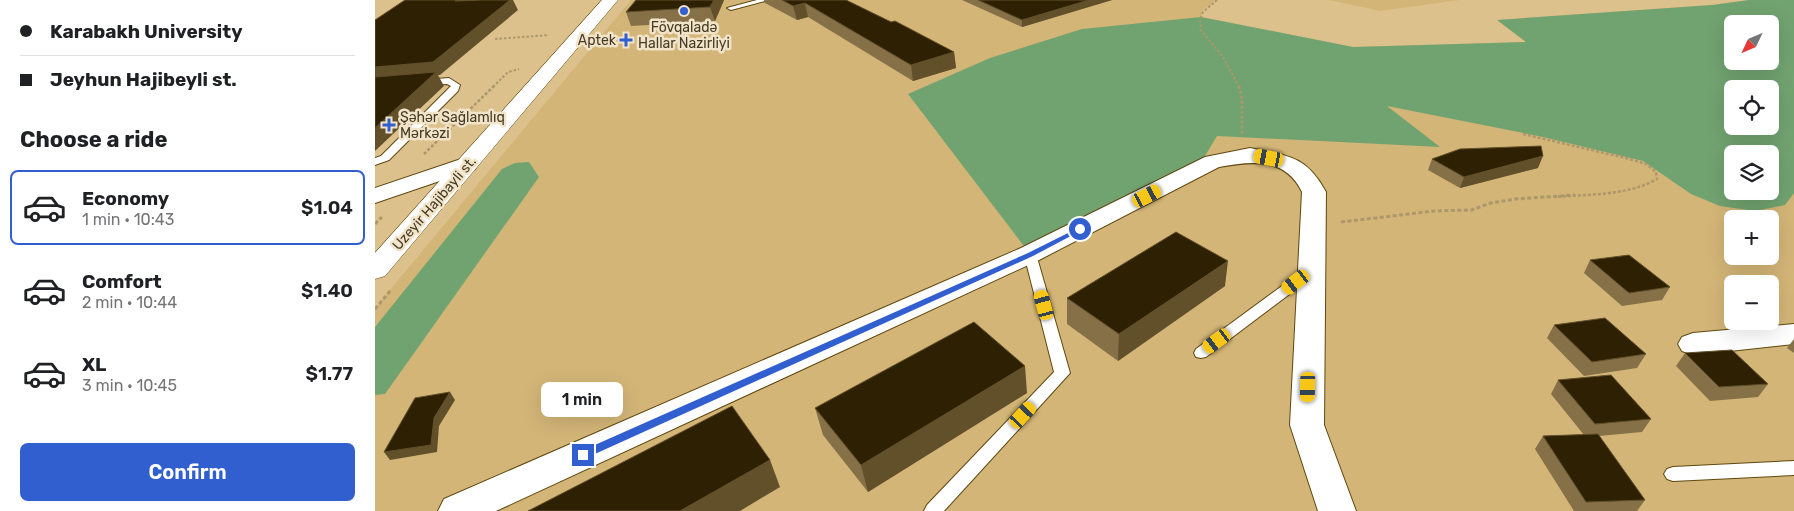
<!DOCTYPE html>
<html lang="en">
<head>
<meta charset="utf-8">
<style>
	body { margin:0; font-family:Rubik,sans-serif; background:#f6f6f6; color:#202124; height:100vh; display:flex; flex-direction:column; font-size:19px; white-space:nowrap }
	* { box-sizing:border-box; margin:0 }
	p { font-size:16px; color:#757577 }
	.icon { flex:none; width:28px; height:28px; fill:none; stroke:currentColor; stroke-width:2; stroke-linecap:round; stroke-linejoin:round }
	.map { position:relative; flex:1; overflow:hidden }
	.side { display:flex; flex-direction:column; background:#fff; width:375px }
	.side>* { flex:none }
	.guide { display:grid; align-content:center; height:110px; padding:0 20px; background:#fff }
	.needle { width:32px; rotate:226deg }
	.fabs { position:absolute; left:1349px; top:15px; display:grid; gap:10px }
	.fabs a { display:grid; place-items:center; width:55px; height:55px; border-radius:8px; background:#fff; box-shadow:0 5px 20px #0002; font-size:25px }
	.end { position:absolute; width:22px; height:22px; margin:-11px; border:6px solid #315fcf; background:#fff; box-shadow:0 0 0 2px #fff }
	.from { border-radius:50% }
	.bubble { position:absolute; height:35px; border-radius:8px; background:#fff; box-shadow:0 5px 20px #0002; font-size:16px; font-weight:600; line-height:35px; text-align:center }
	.car { position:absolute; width:15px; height:30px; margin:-15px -8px; border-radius:6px; box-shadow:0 0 4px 1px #0007; background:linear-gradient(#f5c518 24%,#345 0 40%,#f5c518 0 76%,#345 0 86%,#f5c518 0) }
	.guide b { display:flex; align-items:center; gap:18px; height:48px; font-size:19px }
	.guide b+b { border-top:1px solid #e0e0e0 }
	.guide i { width:12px; height:12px; background:#202124 }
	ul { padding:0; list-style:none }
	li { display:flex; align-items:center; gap:15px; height:75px; margin:0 10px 8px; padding:0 10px; border:2px solid transparent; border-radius:8px }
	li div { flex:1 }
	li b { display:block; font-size:19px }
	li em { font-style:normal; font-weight:600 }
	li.selected { border-color:#315fcf }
	li>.icon { width:45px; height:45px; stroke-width:1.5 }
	h2 { padding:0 20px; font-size:22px; line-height:60px }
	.primary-button { display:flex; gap:10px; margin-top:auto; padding:10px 20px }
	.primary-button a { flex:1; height:58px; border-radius:8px; background:#315fcf; color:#fff; font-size:20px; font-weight:600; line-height:58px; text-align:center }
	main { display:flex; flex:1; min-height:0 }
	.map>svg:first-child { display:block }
	.built { fill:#d3b577; fill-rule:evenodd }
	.green { fill:#71a370; fill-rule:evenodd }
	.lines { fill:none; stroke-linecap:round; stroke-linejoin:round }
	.service-casing { stroke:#5f4810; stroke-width:2 }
	.minor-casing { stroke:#5f4810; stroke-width:2 }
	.secondary-casing { stroke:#5f4810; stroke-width:1 }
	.path-far2 { stroke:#ac976b; stroke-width:2; stroke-dasharray:2.5 2; stroke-linecap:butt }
	.path-far1 { stroke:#ac976b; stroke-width:2.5; stroke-dasharray:3 2; stroke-linecap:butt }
	.path { stroke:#ac976b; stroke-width:3; stroke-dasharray:4 2.5; stroke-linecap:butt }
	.service { fill:#fff; fill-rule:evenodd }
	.minor { fill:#fff; fill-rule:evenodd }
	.secondary { fill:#fff; fill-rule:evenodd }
	.wall { fill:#857047 }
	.shaded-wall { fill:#62502b }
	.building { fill:#2e2002; stroke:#62502b }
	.route { fill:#315fcf }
	.poi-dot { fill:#315fcf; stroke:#f1e4c9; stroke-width:2 }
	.labels { text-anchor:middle; stroke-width:5; stroke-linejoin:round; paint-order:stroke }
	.far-poi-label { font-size:14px; fill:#463b25; stroke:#f1e4c9 }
	.far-street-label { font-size:14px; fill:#463b25; stroke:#f1e4c9 }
</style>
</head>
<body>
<main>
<section class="side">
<div class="guide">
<b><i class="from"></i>Karabakh University</b>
<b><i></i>Jeyhun Hajibeyli st.</b>
</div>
<h2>Choose a ride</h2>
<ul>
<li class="selected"><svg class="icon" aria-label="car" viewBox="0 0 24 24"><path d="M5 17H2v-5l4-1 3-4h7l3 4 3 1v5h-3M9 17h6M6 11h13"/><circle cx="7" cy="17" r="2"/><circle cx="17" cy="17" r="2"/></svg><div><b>Economy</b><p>1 min · 10:43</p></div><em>$1.04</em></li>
<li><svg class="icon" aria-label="car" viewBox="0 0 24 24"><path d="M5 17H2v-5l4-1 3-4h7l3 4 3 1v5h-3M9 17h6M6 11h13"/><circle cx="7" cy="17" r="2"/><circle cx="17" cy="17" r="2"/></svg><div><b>Comfort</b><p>2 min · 10:44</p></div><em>$1.40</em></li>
<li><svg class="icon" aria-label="car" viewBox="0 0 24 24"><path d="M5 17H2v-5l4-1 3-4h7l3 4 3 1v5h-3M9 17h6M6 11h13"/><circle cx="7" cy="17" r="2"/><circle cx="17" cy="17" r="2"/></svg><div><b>XL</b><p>3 min · 10:45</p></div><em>$1.77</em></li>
</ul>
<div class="primary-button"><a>Confirm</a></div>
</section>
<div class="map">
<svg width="1419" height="511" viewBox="0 0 1419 511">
	<rect width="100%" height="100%" fill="#dcc18c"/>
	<g class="built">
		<path d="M256,0h586l-14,10 -2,7 152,30 173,-5 -29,-22 215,-15 37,-5h45v511h-1419v-203zM1358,24h37v37h-37zM1358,89h37v37h-37zM1358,154h37v37h-37zM1358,219h37v37h-37zM1358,284h37v37h-37z"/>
		<polygon points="954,0 1085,0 1005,11"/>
	</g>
	<g class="green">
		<path d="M1374,0h45v193l-9,12 -30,6 -35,-5 -29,-12 -48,-33 -100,-24 -156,-31 53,41 -223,-11 -15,25 -172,93 -122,-160 82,-36 92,-29 119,-12 152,30 173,-5 -29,-22 215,-15zM1358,24h37v37h-37zM1358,89h37v37h-37zM1358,154h37v37h-37z"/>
		<polygon points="154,162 164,177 10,394 0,395 0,327 127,169 140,163"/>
	</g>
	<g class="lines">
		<defs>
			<g id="service">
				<polygon points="382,0 394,0 356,10 352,8"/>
				<polygon points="74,78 85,85 83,91 14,160 0,165 0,158 6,156 76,86 72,84 50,85 47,84 47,80"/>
				<polygon points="655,250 661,254 695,373 569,511 549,511 552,505 679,372 649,254"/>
				<polygon points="935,268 940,269 941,272 940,275 831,357 826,358 821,357 819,353 821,349 930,269"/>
				<polygon points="1419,461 1419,475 1298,481 1292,479 1289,474 1292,469 1298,467"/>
			</g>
			<g id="minor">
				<path d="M875,148c38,8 56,7 76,44l-2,233 32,86h-38l-28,-86 12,-233c-17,-35 -50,-31 -83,-25l-180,93 -543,251h-58l6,-12 577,-251 184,-91z"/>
				<polygon points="92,157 100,159 103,164 100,169 0,203 0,188"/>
				<polygon points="1419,324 1419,344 1318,355 1307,351 1303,344 1307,337 1318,333"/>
			</g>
			<polygon id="secondary" points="227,0 243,0 10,276 0,279 0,253"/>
		</defs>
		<use href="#service" class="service-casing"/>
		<use href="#minor" class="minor-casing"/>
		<use href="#secondary" class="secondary-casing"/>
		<g class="path-far2">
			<polyline points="842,0 828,12 825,20 826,30 848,57 864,87"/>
			<polyline points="120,39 174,35"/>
			<polyline points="118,87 133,72 144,69"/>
		</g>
		<g class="path-far1">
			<polyline points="864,86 867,99 867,134"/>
			<path d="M1148,134l103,24 20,6 10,8 1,7c-30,17 -68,15 -102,18"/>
			<polyline points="49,154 119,86"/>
		</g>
		<g class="path">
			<polyline points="966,222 1059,211 1096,210 1116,203 1141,199 1200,195"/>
			<polyline points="0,224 7,217"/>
			<polyline points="0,309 15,291"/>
		</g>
		<use href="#service" class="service"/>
		<use href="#minor" class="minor"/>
		<use href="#secondary" class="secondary"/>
	</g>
	<g class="wall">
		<polygon points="349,0 340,21 256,26 251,12"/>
		<polygon points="389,0 471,0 579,52 581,68 538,81 433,17 422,20 390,3"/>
		<polygon points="587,0 737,0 647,27"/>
		<polygon points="1057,159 1163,168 1085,188 1053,170"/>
		<polygon points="1215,260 1295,287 1287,300 1247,306 1209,273"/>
		<polygon points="850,286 743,361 692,324 692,298"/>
		<polygon points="1179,325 1271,354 1262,368 1209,376 1172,338"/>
		<polygon points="1419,339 1419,353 1412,348"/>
		<polygon points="1310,353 1393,384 1383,397 1335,401 1301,366"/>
		<polygon points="1183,380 1276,419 1267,432 1224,436 1270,500 1262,511 1199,511 1160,449 1168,436 1209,435 1176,394"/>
		<polygon points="652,393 493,492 448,435 440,408"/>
	</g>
	<g class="shaded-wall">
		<polygon points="81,0 102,0 80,1"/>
		<polygon points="135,0 138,0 143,10 65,75 63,75 69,86 0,151 0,67"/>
		<polygon points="339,0 349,0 340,21 335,7"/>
		<polygon points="714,0 737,0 647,27 647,20"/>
		<polygon points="430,3 433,17 422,20 418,6"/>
		<polygon points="579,52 581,68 538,81 536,65"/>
		<polygon points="1168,156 1163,168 1085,188 1089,177"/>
		<polygon points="853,261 850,286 743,361 744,334"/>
		<polygon points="650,366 652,393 493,492 486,465"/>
		<polygon points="75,392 80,400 64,426 62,452 15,460 9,452 59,418"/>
		<polygon points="395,460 405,487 365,511 305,511"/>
	</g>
	<g class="building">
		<polygon points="30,0 81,0 80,1 106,0 135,0 58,62 0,67 0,20"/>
		<polygon points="261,0 339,0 335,7 251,12"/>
		<polygon points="407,0 471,0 516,22 520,21 579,52 536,65 430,3 418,6"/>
		<polygon points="603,0 714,0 647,20"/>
		<polygon points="61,72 0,128 0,77"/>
		<polygon points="1166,146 1168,156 1089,177 1057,159 1085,149"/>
		<polygon points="801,232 853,261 744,334 692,298"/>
		<polygon points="1254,255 1295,287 1254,293 1215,260"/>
		<polygon points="1230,318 1271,354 1217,362 1179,325"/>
		<polygon points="599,322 650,366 486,465 440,408"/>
		<polygon points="1357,350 1393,384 1344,387 1310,353"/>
		<polygon points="1236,375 1276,419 1220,424 1183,380"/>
		<polygon points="75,392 59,418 56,445 9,452 40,398"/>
		<polygon points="357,406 395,460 305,511 153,511"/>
		<polygon points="1223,434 1270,500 1211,502 1168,436"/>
	</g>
	<polygon class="route" points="703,228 709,229 658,256 211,458 208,459 202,455 204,452 653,253"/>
	<g class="poi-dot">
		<circle cx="309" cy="11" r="5"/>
		<path d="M248.5 32.5h5v5h5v5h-5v5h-5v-5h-5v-5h5z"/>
		<path d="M11.5 117.5h5v5h5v5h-5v5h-5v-5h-5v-5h5z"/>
	</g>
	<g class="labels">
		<g class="far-poi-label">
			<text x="309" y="32">Fövqaladə<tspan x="309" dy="16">Hallar Nazirliyi</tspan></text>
			<text x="241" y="45" text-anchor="end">Aptek</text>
			<text x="25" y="122" text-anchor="start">Şəhər Sağlamlıq<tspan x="25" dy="16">Mərkəzi</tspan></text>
		</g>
		<g class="far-street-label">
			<text transform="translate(59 203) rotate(-49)" y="5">Uzeyir Hajibayli st.</text>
		</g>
	</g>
</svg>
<div class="fabs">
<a><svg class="needle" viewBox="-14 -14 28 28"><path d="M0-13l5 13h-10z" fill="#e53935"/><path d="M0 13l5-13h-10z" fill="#757577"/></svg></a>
<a><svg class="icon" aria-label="locate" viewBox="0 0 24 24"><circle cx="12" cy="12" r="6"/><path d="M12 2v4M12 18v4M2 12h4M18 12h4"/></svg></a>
<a><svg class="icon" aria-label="layers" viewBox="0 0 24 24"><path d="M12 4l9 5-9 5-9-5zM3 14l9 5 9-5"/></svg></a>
<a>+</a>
<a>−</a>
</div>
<i class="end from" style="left:705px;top:229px"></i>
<i class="end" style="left:208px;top:455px"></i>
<div class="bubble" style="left:166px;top:382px;width:82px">1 min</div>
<i class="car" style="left:894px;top:158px;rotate:280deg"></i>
<i class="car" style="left:772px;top:196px;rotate:63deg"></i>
<i class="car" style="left:921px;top:282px;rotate:233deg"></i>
<i class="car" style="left:669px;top:305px;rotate:345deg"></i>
<i class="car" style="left:842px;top:341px;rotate:234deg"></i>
<i class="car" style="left:933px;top:387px;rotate:181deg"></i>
<i class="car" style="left:648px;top:415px;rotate:43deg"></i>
</div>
</main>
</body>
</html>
